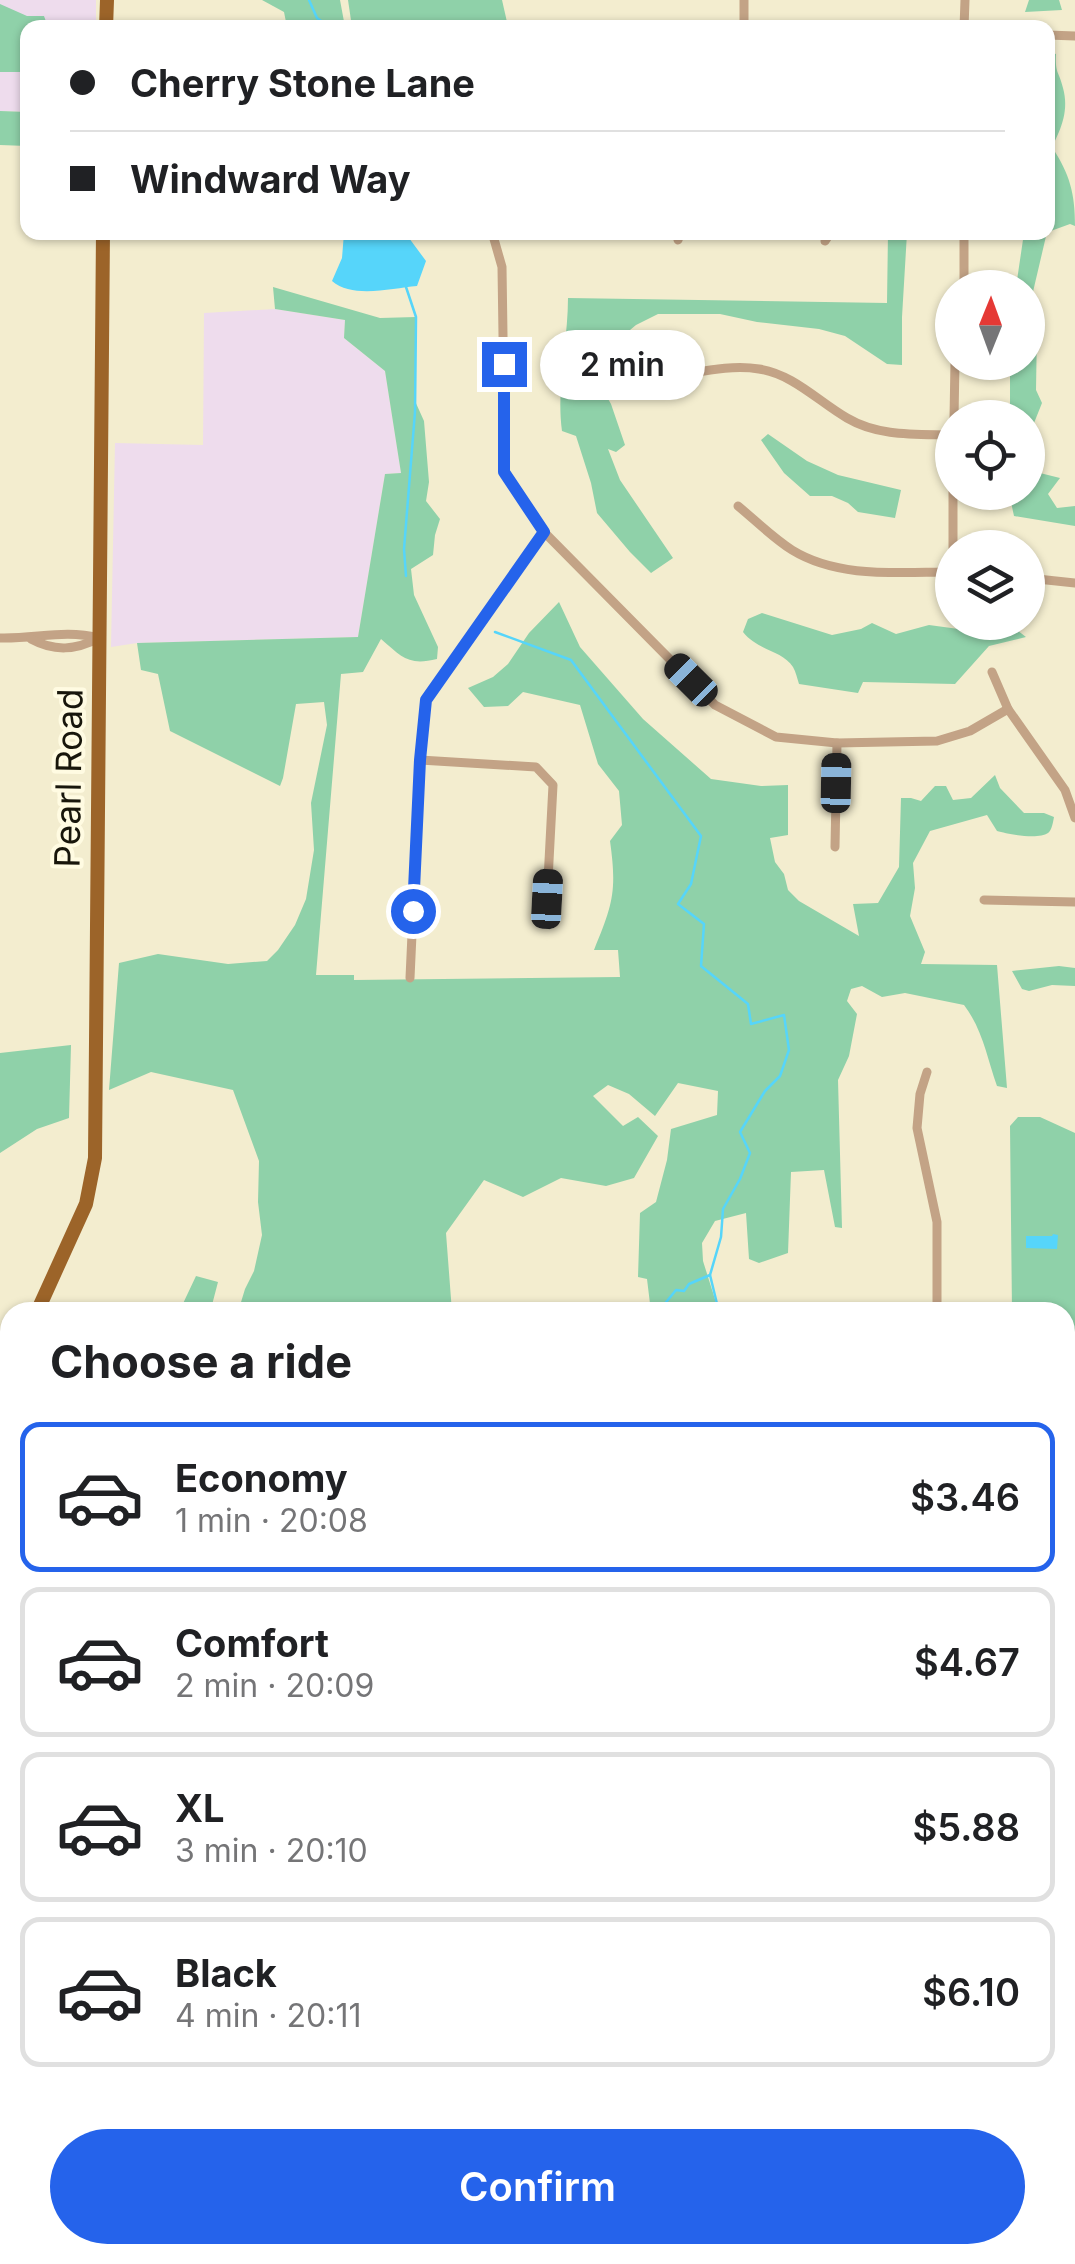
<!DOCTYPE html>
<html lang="en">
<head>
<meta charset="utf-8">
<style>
	body { margin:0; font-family:Inter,sans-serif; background:#f6f6f6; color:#202124; height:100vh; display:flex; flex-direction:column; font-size:38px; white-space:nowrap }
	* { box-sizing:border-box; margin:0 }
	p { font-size:32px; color:#757577 }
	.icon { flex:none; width:55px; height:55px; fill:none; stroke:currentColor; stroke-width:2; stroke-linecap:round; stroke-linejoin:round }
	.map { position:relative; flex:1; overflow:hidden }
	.details { position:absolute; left:0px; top:1302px; width:1075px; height:962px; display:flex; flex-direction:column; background:#fff; border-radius:30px 30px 0 0; box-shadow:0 2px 8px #0004 }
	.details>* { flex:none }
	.hud { position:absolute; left:20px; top:20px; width:1035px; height:220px; border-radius:20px; box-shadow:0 2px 8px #0004; display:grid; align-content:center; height:220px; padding:0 50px; background:#fff }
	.needle { width:65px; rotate:1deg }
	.controls { position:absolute; left:935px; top:270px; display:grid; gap:20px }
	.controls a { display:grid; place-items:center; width:110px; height:110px; border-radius:50%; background:#fff; box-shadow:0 2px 8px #0004; font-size:50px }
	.end { position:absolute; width:45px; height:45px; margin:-22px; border:12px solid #2563eb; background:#fff; box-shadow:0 0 0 5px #fff }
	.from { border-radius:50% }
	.bubble { position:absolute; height:70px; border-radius:35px; background:#fff; box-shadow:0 2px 8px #0004; font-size:32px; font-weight:600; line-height:70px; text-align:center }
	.car { position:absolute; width:30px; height:60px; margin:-30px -15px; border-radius:12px; box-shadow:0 0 8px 2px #0007; background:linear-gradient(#222 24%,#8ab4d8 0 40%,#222 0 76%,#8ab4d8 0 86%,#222 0) }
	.hud b { display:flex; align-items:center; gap:35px; height:95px; font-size:38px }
	.hud b+b { border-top:2px solid #e0e0e0 }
	.hud i { width:25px; height:25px; background:#202124 }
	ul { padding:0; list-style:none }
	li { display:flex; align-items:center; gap:30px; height:150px; margin:0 20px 15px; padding:0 30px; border:5px solid #e0e0e0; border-radius:20px }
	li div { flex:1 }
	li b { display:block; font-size:38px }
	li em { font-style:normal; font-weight:600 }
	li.on { border-color:#2563eb }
	li>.icon { width:90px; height:90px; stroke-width:1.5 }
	h2 { padding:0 50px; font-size:45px; line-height:120px }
	.action { display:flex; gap:20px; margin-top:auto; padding:20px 50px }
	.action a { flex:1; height:115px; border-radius:60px; background:#2563eb; color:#fff; font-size:40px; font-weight:600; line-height:115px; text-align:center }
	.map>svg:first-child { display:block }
	.commercial { fill:#eedced }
	.green { fill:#8fd1a9 }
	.water { fill:#56d5fa }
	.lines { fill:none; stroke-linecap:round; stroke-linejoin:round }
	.stream { stroke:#56d5fa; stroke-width:2.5 }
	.minor { stroke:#c3a386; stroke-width:9 }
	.tertiary { stroke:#c3a386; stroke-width:11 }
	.primary { stroke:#9c6429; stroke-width:14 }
	.route { stroke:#2563eb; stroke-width:12 }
	.labels { text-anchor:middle; stroke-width:8; stroke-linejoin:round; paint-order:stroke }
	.street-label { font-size:35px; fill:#18160b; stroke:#fffbe2 }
</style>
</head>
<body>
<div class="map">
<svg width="1075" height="2264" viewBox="0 0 1075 2264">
	<rect width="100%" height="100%" fill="#f3edcf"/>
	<g class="commercial">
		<polygon points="0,0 96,0 96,27 28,28 27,112 0,111"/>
		<polygon points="275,309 345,320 344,338 385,371 401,473 385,474 358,637 137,643 111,647 115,443 203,445 204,313"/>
		<polygon points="10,1423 10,1481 7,1481 0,1474 0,1443"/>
		<polygon points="0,1648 10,1652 10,1680 0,1702"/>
	</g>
	<g class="green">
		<polygon points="262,0 340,0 345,27 287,27 284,12"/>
		<polygon points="348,0 502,0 507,22 489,28 352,27"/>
		<polygon points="1029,0 1059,0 1062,10 1025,12"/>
		<polygon points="0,4 27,16 44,16 48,27 28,28 27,72 0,72"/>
		<path d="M1048,52l8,2c-1,20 3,17 7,34 6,22 -1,39 -11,59 18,28 23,46 23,79l-5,-2 -22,8z"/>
		<polygon points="0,111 27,112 27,146 0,145"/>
		<polygon points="1047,232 1032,296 1037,329 1036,390 1042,403 1032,428 1036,472 1060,478 1048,494 1057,508 1075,506 1075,526 1014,516 1009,493 1028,492 1028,418 1010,417 1010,365 1011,363 1028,362 1028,288 1016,287 1024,233"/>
		<path d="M888,233h19l-5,84v48l-15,-1 -42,-28 -26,-7 -62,-7 -37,-8h-62l-22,11 -24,20 -8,22 -1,23 8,14 14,41 -9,7 -8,-3 12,31 53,78 -22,15 -21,-21 -33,-39 -6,-30 -15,-47 -14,-5c-6,-44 6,-89 6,-133l319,5z"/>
		<path d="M273,287l107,31 36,-1 -1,84 9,20 5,61 -3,19 14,18 -5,16 -2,20 -22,14 3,26 24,52 -1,12c-29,7 -35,-2 -56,-20l-18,33 -22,2 -25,301h38v5l266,-3 -2,-27h-24c19,-46 23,-59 16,-109l12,-16 -3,-34 -21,-27 -18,-59 -57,-13 -15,14 -24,1 -16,-19 25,-11 15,-13 21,-31 30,-31 21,45 63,72 68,60 50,7 27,-1v50l-18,3 5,24 9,12 4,16 11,11 60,35 -6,-32 25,-1 21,-36 2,-69h10l10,3 14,-15h11l7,14 18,-2 24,-23 5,13 24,25h20l10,4c-1,5 -2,13 -6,16 -10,7 -40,1 -51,-2l-10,-16 -57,16 -17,32 2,25 -5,28 15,36 -4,12 76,1 10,123 -10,-2c-10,-28 -14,-56 -33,-81l-59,-12 -23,4 -20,-11 -11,3 -4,12 10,13 -8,42 -11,24 4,148 -7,-1 -11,-57 -33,2 -3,81 -29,10 -10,-4 -3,-46 -31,8 -13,22 1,18 16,51h-68l-4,-33 -9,-2 2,-64 16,-11 11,-42 4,-31 46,-14 1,-24 -40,-8 -23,33 -26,-22 -21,-9 -15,11 30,30 15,-9 20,19 -24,42 -28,8 -45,-8 -38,19 -39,-17 -38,53 6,79h-214l7,-23 9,-18 8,-36 -4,-33 1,-41 -26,-71 -82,-18 -42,18 10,-127 39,-9 70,10 39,-3 11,-11 17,-25 11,-26 8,-49 -3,-47 16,-78 -3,-23 -28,2 -13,74 -3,8 -110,-55 -12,-57 -17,-4 -4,-27 221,-6 27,-163 16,-1 -16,-102 -41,-33 1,-18 -70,-11z"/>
		<polygon points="768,434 807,461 838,475 901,490 895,518 858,512 848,503 832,496 810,496 784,473 761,440"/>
		<path d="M762,613l70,22 29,-6 11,-6 24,11 33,-9 37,5 46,-4 14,11 -37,9 -34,38 -92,-2 -5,11 -59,-9c-2,-6 -3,-12 -6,-17 -11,-17 -35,-16 -50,-35l5,-13z"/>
		<polygon points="1059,966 1075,968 1075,986 1052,985 1029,991 1022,989 1012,971"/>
		<polygon points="71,1045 69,1118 37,1129 0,1153 0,1053"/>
		<polygon points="1018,1117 1040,1117 1075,1133 1075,1370 1065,1370 1065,1312 1012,1312 1010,1126"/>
		<polygon points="196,1276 218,1282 212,1305 236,1312 179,1312"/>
		<polygon points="1065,1921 1075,1921 1075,1968 1065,1963"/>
	</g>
	<g class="water">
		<path d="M344,233h63l2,5 17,23 -9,25c-25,2 -64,13 -85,-5l10,-23z"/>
		<polygon points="1053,1234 1058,1235 1057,1249 1026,1248 1026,1236 1052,1236"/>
	</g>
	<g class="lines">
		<g class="stream">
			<polyline points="309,0 317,18 331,28"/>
			<polyline points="405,284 416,317 415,412 404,549 406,576"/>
			<polyline points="495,632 571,660 701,836 691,884 678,904 704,924 701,966 748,1004 751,1024 784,1015 789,1050 780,1076 765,1091 740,1132 750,1153 740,1179 723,1209 721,1237 710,1275 719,1312"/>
			<polyline points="658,1312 676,1290 684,1291 689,1284 710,1275"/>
		</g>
		<g class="minor">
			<polyline points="744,0 744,28"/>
			<polyline points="964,28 965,0"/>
			<polyline points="1048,35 1075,36"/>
			<polyline points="492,232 502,267 505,472 544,532 715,705 776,737 837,743 937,741 970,731 1008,709"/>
			<polyline points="964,232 964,288"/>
			<polyline points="678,240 681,232"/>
			<polyline points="825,241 831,232"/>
			<path d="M667,377c30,-4 62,-13 92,-8 34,5 60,33 88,49 32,19 70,16 105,17"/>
			<polyline points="954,418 955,362"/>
			<polyline points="953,492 953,548"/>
			<path d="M738,506c17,14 35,32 54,44 47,29 108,22 160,22"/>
			<polyline points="1028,578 1075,583"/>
			<path d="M0,638c37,1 63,-9 100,0"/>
			<path d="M31,639c24,13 45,11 68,-1"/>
			<polyline points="992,672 1008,709 1065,790 1075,818"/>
			<polyline points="420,760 536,767 553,785 547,899"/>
			<polyline points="835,847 837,743"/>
			<polyline points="984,900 1075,902"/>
			<polyline points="410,978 420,760 426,700 544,532"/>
			<polyline points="927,1072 920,1094 917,1128 937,1222 937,1312"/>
			<polyline points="1065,1624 1075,1625"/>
			<polyline points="0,1790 10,1790"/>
			<polyline points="0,1868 10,1868"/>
			<polyline points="1065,1874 1075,1873"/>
			<polyline points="0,1883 10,1883"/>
			<polyline points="0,2118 10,2123"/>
			<polyline points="361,2255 380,2264"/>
			<polyline points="636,2255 654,2264"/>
			<polyline points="2,2264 10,2248"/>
			<polyline points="465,2264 468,2255"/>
			<polyline points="875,2264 888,2255"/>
			<polyline points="1041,2264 1041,2255"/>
		</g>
		<polyline class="tertiary" points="1065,1392 1075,1392"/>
		<g class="primary">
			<polyline points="106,28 107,0"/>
			<polyline points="37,1312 86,1204 95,1158 103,232"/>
			<polyline points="0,1395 10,1373"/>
		</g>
	</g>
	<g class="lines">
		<polyline class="route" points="413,911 420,760 426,700 544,532 504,472 504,364"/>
	</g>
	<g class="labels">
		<g class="street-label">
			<text transform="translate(69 778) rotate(-89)" y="12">Pearl Road</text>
		</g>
	</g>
</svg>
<div class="controls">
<a><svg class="needle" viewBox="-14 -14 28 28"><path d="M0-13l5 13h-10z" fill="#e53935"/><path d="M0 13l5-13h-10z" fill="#757577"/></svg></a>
<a><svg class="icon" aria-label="locate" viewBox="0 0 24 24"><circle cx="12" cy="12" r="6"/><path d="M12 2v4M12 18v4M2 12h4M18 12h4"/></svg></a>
<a><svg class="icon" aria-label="layers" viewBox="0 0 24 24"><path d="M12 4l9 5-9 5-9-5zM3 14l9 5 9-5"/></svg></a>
</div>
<i class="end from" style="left:413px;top:911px"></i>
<i class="end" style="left:504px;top:364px"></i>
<div class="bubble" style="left:540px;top:330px;width:165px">2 min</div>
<i class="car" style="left:691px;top:680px;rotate:315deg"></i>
<i class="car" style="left:836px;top:783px;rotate:1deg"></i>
<i class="car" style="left:547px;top:899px;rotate:3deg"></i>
<div class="hud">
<b><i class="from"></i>Cherry Stone Lane</b>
<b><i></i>Windward Way</b>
</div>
<section class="details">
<h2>Choose a ride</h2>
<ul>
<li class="on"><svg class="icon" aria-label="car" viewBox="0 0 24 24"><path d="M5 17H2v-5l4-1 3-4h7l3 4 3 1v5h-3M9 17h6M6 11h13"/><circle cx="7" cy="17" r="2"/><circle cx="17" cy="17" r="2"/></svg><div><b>Economy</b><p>1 min · 20:08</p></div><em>$3.46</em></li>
<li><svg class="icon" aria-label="car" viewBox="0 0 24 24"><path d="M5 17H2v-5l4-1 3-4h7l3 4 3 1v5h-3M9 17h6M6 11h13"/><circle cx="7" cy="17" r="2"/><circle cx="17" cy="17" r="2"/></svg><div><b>Comfort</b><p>2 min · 20:09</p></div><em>$4.67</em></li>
<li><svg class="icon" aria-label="car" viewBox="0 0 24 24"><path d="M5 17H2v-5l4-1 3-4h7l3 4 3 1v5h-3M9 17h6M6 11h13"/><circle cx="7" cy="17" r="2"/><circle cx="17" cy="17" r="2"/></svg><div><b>XL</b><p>3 min · 20:10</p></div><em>$5.88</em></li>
<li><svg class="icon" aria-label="car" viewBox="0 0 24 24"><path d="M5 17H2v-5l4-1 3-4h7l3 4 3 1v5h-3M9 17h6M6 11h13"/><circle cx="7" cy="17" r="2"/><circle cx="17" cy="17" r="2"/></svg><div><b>Black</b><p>4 min · 20:11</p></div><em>$6.10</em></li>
</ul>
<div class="action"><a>Confirm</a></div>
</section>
</div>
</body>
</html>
